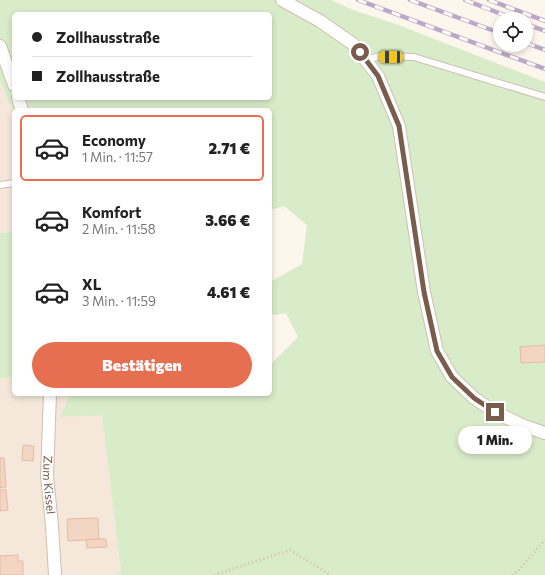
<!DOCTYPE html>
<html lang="de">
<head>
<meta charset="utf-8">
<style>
	body { margin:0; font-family:Commissioner,sans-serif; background:#f6f6f6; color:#222; height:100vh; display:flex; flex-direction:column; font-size:15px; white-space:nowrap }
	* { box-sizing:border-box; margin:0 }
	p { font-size:13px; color:#767676 }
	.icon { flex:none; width:22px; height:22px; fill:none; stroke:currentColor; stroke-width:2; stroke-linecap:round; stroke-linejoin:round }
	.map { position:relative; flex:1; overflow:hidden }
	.panel { position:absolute; left:12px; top:108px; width:260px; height:288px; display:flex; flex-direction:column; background:#fff; border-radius:6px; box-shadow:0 2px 6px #0003 }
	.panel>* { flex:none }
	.banner { position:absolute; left:12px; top:12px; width:260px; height:88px; border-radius:6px; box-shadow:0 2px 6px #0003; display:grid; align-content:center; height:88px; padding:0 20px; background:#fff }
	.tools { position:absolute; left:493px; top:12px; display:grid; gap:8px }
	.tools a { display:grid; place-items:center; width:40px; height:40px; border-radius:50%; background:#fff; box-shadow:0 2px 6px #0003; font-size:20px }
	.end { position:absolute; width:18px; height:18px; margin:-9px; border:5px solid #7a5c4d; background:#fff; box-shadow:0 0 0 2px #fff }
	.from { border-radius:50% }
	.bubble { position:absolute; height:28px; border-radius:14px; background:#fff; box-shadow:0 2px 6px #0003; font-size:13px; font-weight:800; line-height:28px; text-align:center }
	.car { position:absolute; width:12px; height:24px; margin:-12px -6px; border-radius:5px; box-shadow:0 0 3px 1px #0007; background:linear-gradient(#f5c518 24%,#345 0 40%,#f5c518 0 76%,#345 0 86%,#f5c518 0) }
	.banner b { display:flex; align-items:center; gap:14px; height:38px; font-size:15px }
	.banner b+b { border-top:1px solid #e0e0e0 }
	.banner i { width:10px; height:10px; background:#222 }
	ul { padding:7px 0 0; list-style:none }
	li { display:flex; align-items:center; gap:12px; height:66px; margin:0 8px 6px; padding:0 12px; border:2px solid transparent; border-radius:6px }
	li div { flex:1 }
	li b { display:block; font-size:15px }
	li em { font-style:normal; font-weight:800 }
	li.active { border-color:#e76f51 }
	li>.icon { width:36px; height:36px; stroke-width:1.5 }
	.primary-button { display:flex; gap:8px; margin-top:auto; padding:8px 20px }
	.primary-button a { flex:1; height:46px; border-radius:24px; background:#e76f51; color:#fff; font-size:16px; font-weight:800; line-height:46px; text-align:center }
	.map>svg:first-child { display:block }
	.residential { fill:#f5e8da }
	.green { fill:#d8ecc9; fill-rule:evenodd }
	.building { fill:#f3d5c3; stroke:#e6bba3 }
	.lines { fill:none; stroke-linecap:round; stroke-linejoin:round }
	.service-casing { stroke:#d1beb0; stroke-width:8 }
	.minor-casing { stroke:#d1beb0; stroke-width:14 }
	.path { stroke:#d9b8a5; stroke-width:2.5; stroke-dasharray:1 3; stroke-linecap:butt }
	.service { stroke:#fff; stroke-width:6 }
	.minor { stroke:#fff; stroke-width:12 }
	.rail-casing { stroke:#b9a8c9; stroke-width:4.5 }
	.rail { stroke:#fffaf3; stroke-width:3; stroke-dasharray:9; stroke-linecap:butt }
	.route { stroke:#7a5c4d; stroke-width:5 }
	.labels { text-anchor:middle; stroke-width:3; stroke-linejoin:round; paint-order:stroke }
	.street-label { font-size:12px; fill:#7a5c4d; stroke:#fffaf3 }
</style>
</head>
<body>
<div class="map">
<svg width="545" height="575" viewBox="0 0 545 575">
	<rect width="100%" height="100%" fill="#fdf6ec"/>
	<g class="residential">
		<polygon points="0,81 12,110 14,127 14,232 0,233"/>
		<polygon points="14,377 14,394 70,394 60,417 102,414 121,571 116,575 0,575 0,378"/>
	</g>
	<g class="green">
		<path d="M0,0h331l22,10 43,14 149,58v493h-429l5,-4 -19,-156 -42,2 10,-23h200v-29l28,-28 -12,-24 -12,2 -4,-3v-30l32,-18 5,-39 -23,-19 -14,4v-100h-256v17l-2,-17 -12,-29zM14,14h256v84h-256z"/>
		<polygon points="14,232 14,377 0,378 0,233"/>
	</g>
	<g class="building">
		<polygon points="545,345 545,362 521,363 520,347"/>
		<polygon points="23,445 34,446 33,461 22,460"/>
		<polygon points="0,458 4,458 6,487 0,488"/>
		<polygon points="0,490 6,490 8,510 0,511"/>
		<polygon points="98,518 99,539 68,541 67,519"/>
		<polygon points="99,539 106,539 107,547 87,548 86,540"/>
		<polygon points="18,555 18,561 23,561 23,575 0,575 0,556"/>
	</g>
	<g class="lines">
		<defs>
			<g id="service">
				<polyline points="366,60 380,56 414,57 545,97"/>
				<polyline points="0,185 14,183"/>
			</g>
			<g id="minor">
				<polyline points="282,0 320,21 353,44 378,76 399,126 424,292 437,351 452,377 474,398 495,412 524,426 545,433"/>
				<polyline points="0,46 14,85"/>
				<polyline points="18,98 22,110"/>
				<path id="s1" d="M50,394l-3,82 5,50 3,49"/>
			</g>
		</defs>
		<use href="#service" class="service-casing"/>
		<use href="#minor" class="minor-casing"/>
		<g class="path">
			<polyline points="214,575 290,550 331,575"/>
			<polyline points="512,575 517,572 545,540"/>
		</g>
		<use href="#service" class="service"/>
		<use href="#minor" class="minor"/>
		<defs>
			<g id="rail">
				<polyline points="358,0 545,69"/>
				<polyline points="410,0 500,33"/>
				<polyline points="465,0 514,19"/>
				<polyline points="489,0 545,21"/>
				<polyline points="526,24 545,31"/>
				<polyline points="526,43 545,50"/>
			</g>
		</defs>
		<use href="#rail" class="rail-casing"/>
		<use href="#rail" class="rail"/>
	</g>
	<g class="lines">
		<polyline class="route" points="360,52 378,76 399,126 424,292 437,351 452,377 474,398 495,412"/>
	</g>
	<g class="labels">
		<g class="street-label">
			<text dy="4" stroke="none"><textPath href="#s1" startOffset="91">Zum Kissel</textPath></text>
		</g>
	</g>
</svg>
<div class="tools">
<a><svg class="icon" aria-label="locate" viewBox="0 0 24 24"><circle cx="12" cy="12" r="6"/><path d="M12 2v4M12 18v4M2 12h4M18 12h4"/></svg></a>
</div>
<i class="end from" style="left:360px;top:52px"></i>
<i class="end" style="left:495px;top:412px"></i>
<div class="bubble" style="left:458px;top:426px;width:74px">1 Min.</div>
<i class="car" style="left:391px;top:57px;rotate:271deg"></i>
<div class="banner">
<b><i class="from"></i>Zollhausstraße</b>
<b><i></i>Zollhausstraße</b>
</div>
<section class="panel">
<ul>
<li class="active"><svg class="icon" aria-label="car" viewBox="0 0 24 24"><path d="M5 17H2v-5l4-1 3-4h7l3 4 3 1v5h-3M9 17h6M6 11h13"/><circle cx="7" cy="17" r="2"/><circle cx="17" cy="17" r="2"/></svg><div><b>Economy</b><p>1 Min. · 11:57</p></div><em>2.71 €</em></li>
<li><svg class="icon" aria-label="car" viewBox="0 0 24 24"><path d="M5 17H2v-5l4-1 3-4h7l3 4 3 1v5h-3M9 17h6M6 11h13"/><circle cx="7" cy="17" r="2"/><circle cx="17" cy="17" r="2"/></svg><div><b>Komfort</b><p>2 Min. · 11:58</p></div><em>3.66 €</em></li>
<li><svg class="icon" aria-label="car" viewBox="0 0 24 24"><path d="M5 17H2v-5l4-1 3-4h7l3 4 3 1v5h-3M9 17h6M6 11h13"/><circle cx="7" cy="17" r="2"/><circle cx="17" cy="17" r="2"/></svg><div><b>XL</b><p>3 Min. · 11:59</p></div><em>4.61 €</em></li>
</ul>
<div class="primary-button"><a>Bestätigen</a></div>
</section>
</div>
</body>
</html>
